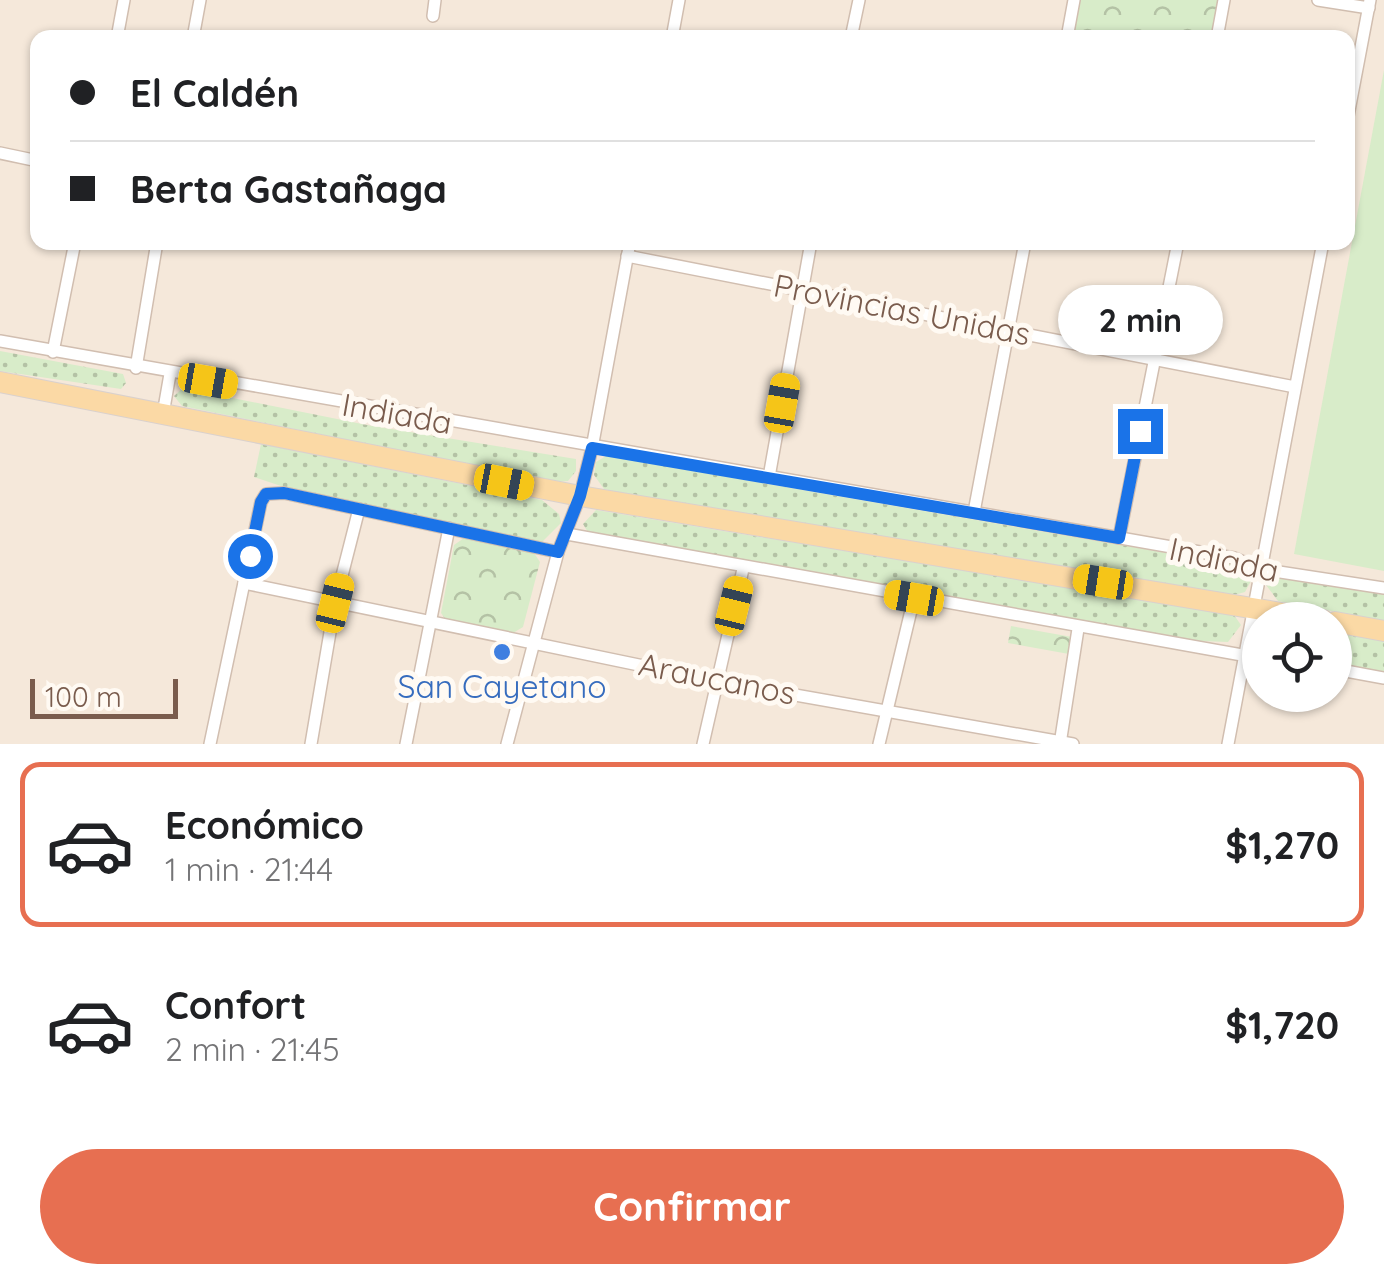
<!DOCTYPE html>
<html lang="es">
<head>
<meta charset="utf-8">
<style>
	body { margin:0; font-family:Quicksand,sans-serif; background:#f2f2f2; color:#202124; height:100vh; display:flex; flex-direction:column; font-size:38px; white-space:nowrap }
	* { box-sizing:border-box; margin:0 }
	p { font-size:32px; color:#757577 }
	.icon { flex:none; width:55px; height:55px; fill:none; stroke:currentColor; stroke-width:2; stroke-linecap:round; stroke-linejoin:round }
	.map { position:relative; height:744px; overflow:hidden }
	.panel { display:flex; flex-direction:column; background:#fff; flex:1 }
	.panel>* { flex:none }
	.top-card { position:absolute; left:30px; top:30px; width:1325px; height:220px; border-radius:20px; box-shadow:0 2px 8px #0004; display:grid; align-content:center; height:220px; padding:0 40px; background:#fff }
	.buttons { position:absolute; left:1242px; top:602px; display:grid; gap:20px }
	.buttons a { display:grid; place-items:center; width:110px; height:110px; border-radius:50%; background:#fff; box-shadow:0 2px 8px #0004; font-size:50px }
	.scale { position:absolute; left:30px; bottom:25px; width:148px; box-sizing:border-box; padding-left:10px; border:5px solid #7a5c4d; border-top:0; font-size:28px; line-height:35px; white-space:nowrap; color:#7a5c4d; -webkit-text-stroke:8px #fffaf3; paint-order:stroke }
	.end { position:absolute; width:45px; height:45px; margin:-22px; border:12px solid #1a73e8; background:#fff; box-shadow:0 0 0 5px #fff }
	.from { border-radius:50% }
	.bubble { position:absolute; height:70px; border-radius:35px; background:#fff; box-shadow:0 2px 8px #0004; font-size:32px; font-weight:800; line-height:70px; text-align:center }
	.car { position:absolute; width:30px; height:60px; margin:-30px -15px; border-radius:12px; box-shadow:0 0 8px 2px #0007; background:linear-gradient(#f5c518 24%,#345 0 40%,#f5c518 0 76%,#345 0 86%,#f5c518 0) }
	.top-card b { display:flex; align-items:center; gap:35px; height:95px; font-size:38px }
	.top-card b+b { border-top:2px solid #e0e0e0 }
	.top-card i { width:25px; height:25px; background:#202124 }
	ul { padding:18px 0 0; list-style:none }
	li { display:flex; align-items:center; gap:30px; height:165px; margin:0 20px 15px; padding:0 20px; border:5px solid transparent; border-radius:20px }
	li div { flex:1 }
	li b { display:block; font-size:38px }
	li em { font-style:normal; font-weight:800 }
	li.current { border-color:#e76f51 }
	li>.icon { width:90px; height:90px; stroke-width:1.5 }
	.action { display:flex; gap:20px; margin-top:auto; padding:20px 40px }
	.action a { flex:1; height:115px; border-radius:60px; background:#e76f51; color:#fff; font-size:40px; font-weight:800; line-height:115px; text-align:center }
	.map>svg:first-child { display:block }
	.residential { fill:#f5e8da; fill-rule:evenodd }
	.grass { fill:url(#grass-dots) }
	.forest { fill:url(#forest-crowns) }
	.pitch { fill:#d8ecc9 }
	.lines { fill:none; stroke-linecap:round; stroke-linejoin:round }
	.minor-casing { stroke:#d1beb0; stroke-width:14 }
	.primary-casing { stroke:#dad1cd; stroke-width:22 }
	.minor { stroke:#fff; stroke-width:11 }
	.primary { stroke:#fbd9a5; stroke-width:20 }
	.route { stroke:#1a73e8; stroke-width:12 }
	.shop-dot { fill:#3f7fe0; stroke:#fffaf3; stroke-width:4 }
	.labels { text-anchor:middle; stroke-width:10; stroke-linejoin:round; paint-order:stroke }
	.street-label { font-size:32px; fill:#7a5c4d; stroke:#fffaf3 }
	.shop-label { font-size:32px; fill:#366cbe; stroke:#fffaf3 }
</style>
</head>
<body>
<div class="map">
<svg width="1384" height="744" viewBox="0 0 1384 744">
	<defs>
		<pattern id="grass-dots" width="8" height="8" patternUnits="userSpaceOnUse" patternTransform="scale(2.5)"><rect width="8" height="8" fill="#d8ecc9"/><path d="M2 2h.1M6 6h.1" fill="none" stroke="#b4c2a5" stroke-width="1.8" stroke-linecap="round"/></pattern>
		<pattern id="forest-crowns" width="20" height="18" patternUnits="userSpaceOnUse" patternTransform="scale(2.5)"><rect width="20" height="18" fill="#d8ecc9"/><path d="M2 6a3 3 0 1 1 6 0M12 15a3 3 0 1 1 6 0" fill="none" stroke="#b4c2a5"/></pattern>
	</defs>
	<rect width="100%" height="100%" fill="#fdf6ec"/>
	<path class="residential" d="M0,0h1384v744h-1384zM38,38h1310v204h-1310zM1260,620h75v75h-75z"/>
	<g class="grass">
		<polygon points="0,351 123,374 126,383 121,389 0,371"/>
		<polygon points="183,388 367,425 576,459 576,471 568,481 555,482 182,406 174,396"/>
		<polygon points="261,444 542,500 559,514 561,523 542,542 284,487 254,477"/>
		<polygon points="606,456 1236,565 1252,579 1245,592 1234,595 1135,582 616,492 604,489 594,475 596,462"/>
		<polygon points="596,510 1234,615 1241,625 1228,642 1174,640 589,534 583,524"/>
		<polygon points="1281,576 1384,591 1384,621 1278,601 1266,585"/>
		<polygon points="1335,630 1384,638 1384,672 1335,665"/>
	</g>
	<g class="forest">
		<polygon points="1080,0 1220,0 1213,37 1073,38"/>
		<polygon points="464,538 534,553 540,562 523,627 513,633 447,621 441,613 454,545"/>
		<polygon points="1011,626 1072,637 1069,654 1008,643"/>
	</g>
	<polygon class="pitch" points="1384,70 1384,571 1294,554"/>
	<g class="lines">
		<defs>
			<g id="minor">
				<polyline points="1318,0 1369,8"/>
				<polyline points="433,16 435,0"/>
				<polyline points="117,38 124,0"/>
				<polyline points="193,38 200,0"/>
				<polyline points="672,38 679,0"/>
				<polyline points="851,38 859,0"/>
				<polyline points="1067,38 1074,0"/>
				<polyline points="1217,38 1224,0"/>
				<polyline points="1348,116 1370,0"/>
				<polyline points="0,153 38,161"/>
				<polyline points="627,256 1295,387"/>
				<polyline points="0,341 1234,558 1260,569 1384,588"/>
				<polyline points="53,352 75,242"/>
				<polyline points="136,368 157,242"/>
				<polyline points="163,414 170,374"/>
				<polyline points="769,477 811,242"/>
				<polyline points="974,512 1025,242"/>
				<polyline points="567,534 1242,655"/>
				<polyline points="1119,538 1178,242"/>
				<polyline points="244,583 716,681 1073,744"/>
				<polyline points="1335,669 1384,678"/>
				<polyline points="210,744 261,502 266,494 284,493 558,552"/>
				<polyline points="311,744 335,603 359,509"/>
				<polyline points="406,744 449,528"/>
				<polyline points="507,744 558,552 580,496 592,448 630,242"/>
				<polyline points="703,744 743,569"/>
				<polyline points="879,744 914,598"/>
				<polyline points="1060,744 1078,629"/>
				<polyline points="1228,744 1323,242"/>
			</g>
			<g id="primary">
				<polyline points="0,382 580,496 1323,620"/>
				<polyline points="1335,622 1384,631"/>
			</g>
		</defs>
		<use href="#minor" class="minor-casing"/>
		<use href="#primary" class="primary-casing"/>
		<use href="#minor" class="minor"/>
		<use href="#primary" class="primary"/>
	</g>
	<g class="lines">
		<polyline class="route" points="250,556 261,502 266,494 284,493 558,552 580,496 592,448 1119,538 1140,431"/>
	</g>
	<circle class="shop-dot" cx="502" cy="652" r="10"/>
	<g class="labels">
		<g class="street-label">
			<text transform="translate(902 310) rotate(11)" y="11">Provincias Unidas</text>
			<text transform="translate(397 414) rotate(10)" y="11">Indiada</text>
			<text transform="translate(1224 560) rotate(12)" y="11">Indiada</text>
			<text transform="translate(717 679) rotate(11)" y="11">Araucanos</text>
		</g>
		<g class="shop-label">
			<text x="502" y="698">San Cayetano</text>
		</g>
	</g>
</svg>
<div class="buttons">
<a><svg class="icon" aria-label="locate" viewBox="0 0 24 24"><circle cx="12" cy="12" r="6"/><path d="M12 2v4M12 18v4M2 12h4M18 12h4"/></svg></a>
</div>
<div class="scale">100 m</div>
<i class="end from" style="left:250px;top:556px"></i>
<i class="end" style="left:1140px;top:431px"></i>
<div class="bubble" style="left:1058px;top:285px;width:165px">2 min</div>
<i class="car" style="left:208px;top:381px;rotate:100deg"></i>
<i class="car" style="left:782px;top:403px;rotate:10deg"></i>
<i class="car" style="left:504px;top:482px;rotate:101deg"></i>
<i class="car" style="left:1103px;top:582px;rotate:279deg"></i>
<i class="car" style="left:914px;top:598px;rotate:280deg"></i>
<i class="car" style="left:335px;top:603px;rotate:14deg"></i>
<i class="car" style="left:734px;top:606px;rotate:14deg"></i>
<div class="top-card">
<b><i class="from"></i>El Caldén</b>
<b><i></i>Berta Gastañaga</b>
</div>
</div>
<section class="panel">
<ul>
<li class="current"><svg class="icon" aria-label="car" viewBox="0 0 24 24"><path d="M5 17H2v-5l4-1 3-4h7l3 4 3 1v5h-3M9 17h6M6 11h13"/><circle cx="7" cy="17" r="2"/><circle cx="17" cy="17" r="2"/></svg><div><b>Económico</b><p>1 min · 21:44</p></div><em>$1,270</em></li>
<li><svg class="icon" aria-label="car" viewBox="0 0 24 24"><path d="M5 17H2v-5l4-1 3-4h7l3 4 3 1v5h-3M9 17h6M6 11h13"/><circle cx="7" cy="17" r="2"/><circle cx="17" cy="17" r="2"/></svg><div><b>Confort</b><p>2 min · 21:45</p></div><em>$1,720</em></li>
</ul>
<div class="action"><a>Confirmar</a></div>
</section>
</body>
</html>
